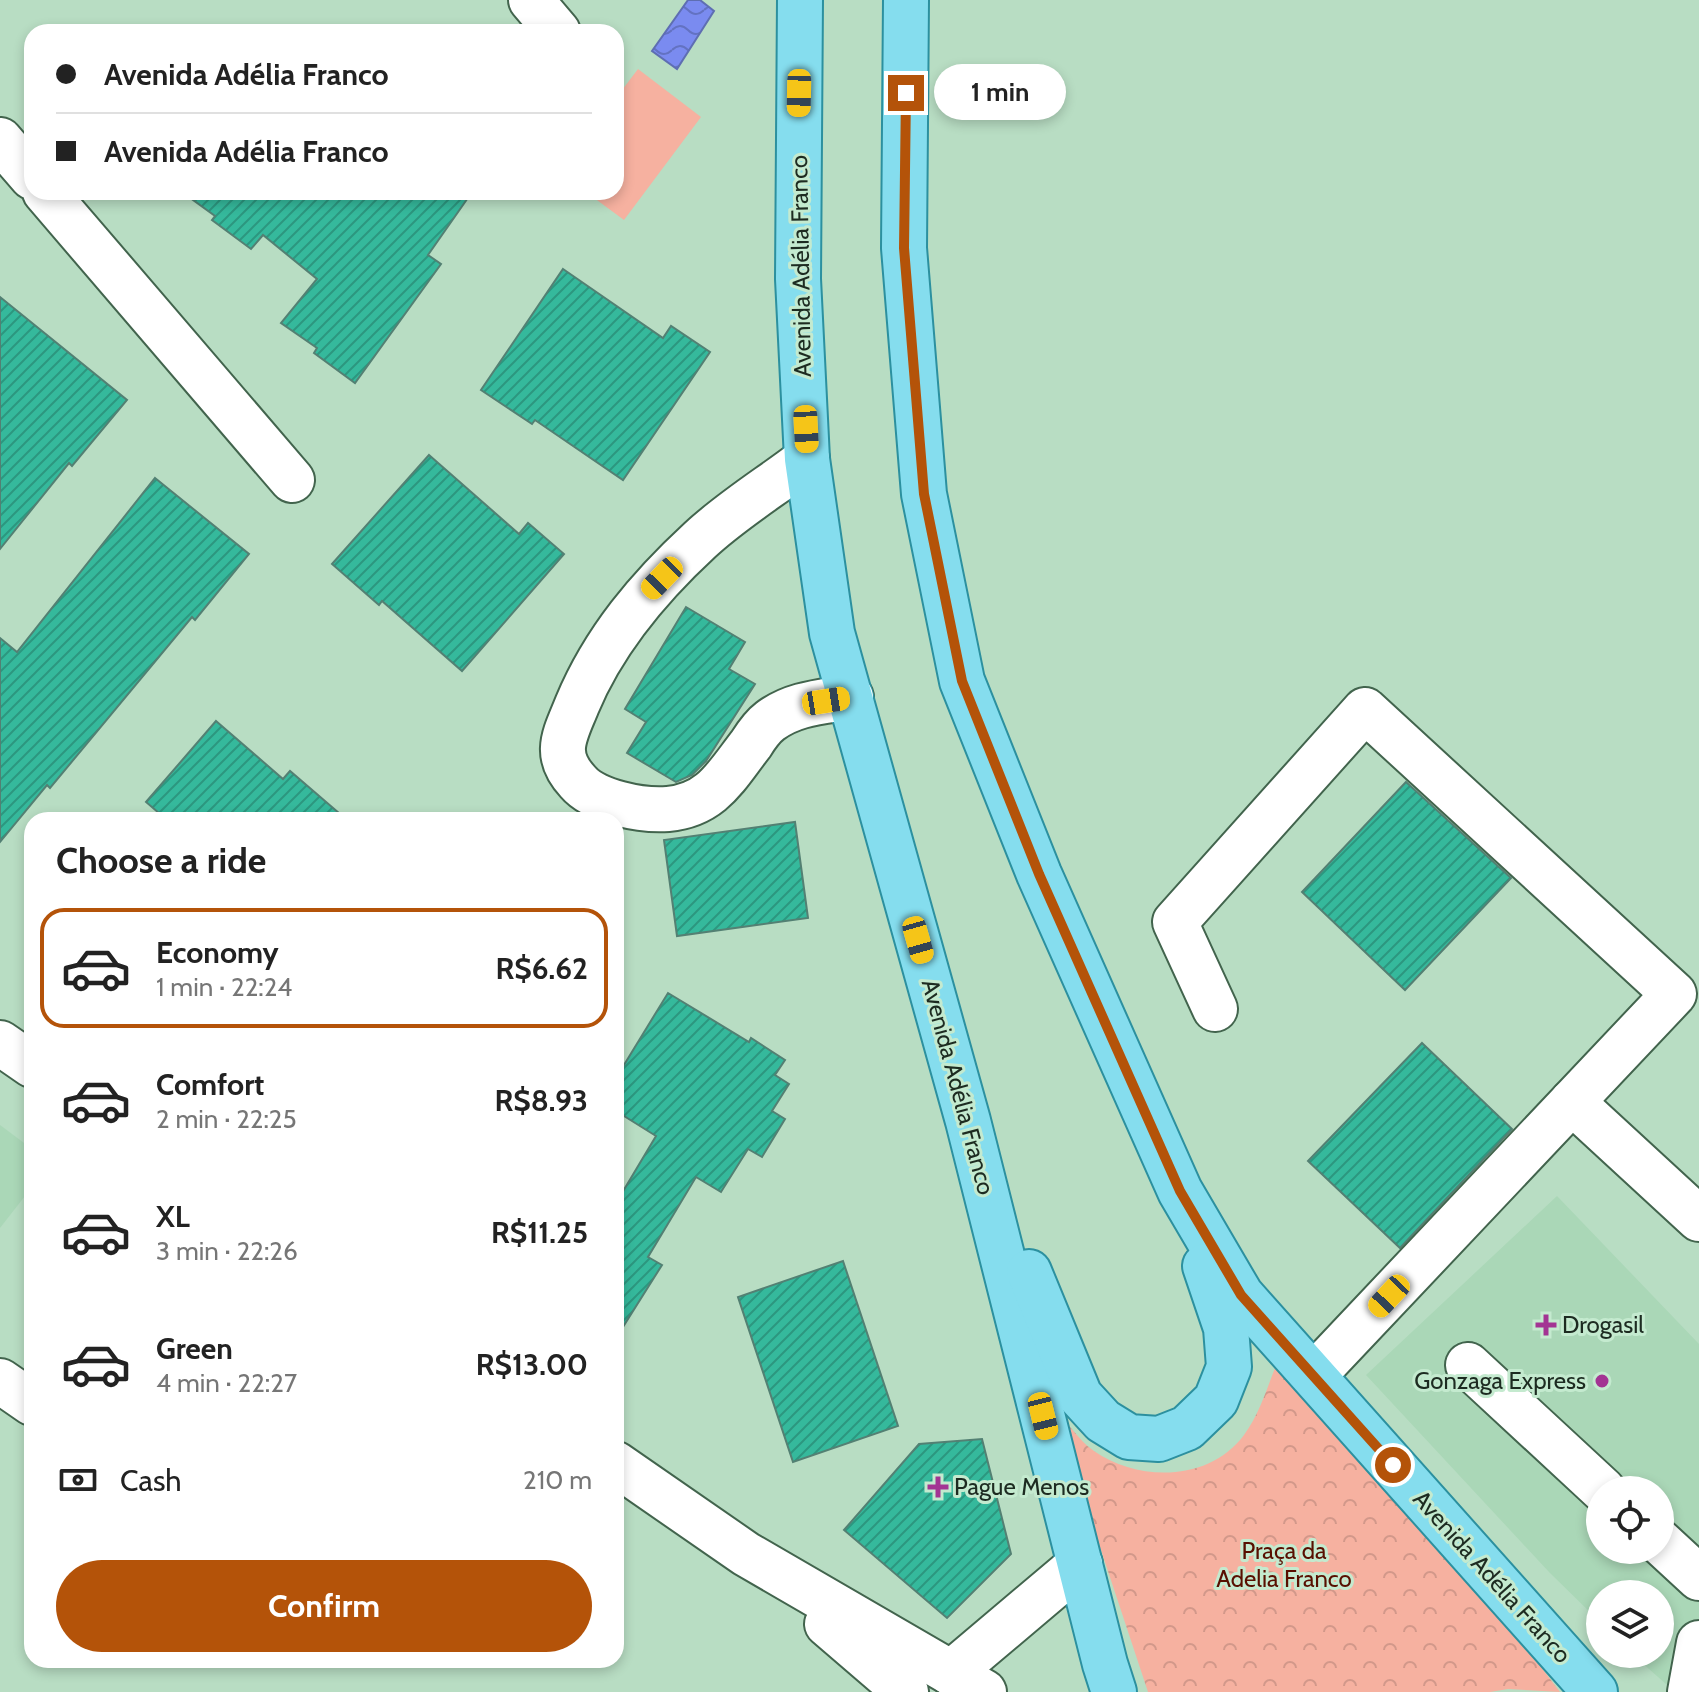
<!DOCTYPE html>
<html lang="en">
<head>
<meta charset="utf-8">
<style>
	body { margin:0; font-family:Cabin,sans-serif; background:#f6f6f6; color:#222; height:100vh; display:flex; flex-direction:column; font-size:30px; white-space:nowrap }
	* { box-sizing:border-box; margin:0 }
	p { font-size:26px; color:#767676 }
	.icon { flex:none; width:44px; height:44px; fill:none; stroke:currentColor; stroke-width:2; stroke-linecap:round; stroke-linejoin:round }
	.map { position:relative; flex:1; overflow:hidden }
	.sheet { position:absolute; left:24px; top:812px; width:600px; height:856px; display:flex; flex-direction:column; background:#fff; border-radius:24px; box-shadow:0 4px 12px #0003 }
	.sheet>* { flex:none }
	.top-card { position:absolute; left:24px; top:24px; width:600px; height:176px; border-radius:24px; box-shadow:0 4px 12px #0003; display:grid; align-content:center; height:176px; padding:0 32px; background:#fff }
	.fabs { position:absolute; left:1586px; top:1476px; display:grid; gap:16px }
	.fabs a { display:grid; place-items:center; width:88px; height:88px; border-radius:50%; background:#fff; box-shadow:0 4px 12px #0003; font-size:40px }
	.end { position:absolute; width:36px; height:36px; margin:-18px; border:10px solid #b45309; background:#fff; box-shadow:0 0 0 4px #fff }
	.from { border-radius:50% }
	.bubble { position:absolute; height:56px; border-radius:28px; background:#fff; box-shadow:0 4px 12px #0003; font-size:26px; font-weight:700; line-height:56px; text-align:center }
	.car { position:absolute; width:24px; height:48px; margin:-24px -12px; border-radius:10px; box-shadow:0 0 6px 2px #0007; background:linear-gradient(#f5c518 24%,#345 0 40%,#f5c518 0 76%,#345 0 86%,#f5c518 0) }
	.top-card b { display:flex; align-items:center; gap:28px; height:76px; font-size:30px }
	.top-card b+b { border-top:2px solid #e0e0e0 }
	.top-card i { width:20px; height:20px; background:#222 }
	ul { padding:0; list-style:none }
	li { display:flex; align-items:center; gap:24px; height:120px; margin:0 16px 12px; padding:0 16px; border:4px solid transparent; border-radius:24px }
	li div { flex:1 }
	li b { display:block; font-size:30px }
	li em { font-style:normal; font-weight:700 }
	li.current { border-color:#b45309 }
	li>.icon { width:72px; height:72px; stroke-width:1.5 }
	h2 { padding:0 32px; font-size:36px; line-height:96px }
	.pay { display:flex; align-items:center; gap:20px; height:88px; padding:0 32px; font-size:30px }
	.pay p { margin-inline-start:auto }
	.button { display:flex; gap:16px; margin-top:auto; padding:16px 32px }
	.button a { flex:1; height:92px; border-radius:48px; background:#b45309; color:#fff; font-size:32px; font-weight:700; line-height:92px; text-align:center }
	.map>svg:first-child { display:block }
	.built { fill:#aad7b7; fill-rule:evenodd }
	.grass { fill:#f6b1a0 }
	.park { fill:url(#park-crowns) }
	.water { fill:url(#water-waves); stroke:#5e6eb2; stroke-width:2 }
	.building { fill:url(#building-hatch); stroke:#538073; stroke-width:2 }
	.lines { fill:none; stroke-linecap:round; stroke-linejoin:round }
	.minor-casing { stroke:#42644d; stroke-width:48 }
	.major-casing { stroke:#2c909f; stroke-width:48 }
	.minor { stroke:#fff; stroke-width:44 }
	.major { stroke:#85ddee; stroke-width:44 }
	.route { stroke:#b45309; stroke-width:10 }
	.poi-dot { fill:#a33493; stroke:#c4eacf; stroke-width:3 }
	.labels { text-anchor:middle; stroke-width:6; stroke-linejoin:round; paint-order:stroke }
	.street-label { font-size:24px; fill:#1d2b21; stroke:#c4eacf }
	.poi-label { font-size:24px; fill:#1d2b21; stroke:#c4eacf; text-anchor:start }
	.park-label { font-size:24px; fill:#580f00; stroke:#c4eacf }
</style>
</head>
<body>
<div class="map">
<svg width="1699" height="1692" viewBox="0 0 1699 1692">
	<defs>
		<pattern id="park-crowns" width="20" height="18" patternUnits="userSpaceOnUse" patternTransform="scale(2)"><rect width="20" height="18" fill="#f6b1a0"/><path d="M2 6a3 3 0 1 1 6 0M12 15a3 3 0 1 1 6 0" fill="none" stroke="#d2988a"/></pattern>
		<pattern id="water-waves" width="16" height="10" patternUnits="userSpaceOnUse" patternTransform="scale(2)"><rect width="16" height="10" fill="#7a8bf0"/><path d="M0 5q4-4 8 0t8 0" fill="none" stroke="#6372c2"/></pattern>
		<pattern id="building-hatch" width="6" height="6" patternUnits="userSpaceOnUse" patternTransform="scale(2)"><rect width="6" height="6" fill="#35b99c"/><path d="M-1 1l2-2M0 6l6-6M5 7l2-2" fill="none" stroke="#2c977f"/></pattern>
	</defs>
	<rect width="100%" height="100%" fill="#b8ddc3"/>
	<g class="built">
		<polygon points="0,1125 32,1149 32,1187 0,1228"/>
		<path d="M1557,1196l142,148v348h-24l-43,-38h28v-60h-60v28l-51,-50 -183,-197zM1600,1490h60v60h-60z"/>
	</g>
	<polygon class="grass" points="638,69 701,117 624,220 586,192 616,192 616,98"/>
	<path class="park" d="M1275,1368l226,246 59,78 -52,-3 -18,3h-342l-95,-287c12,14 25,35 41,46 45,31 115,31 150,-16 15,-20 22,-44 31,-67z"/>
	<polygon class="water" points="688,0 700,0 714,11 677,69 652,51"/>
	<g class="building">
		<polygon points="182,192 472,192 428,255 441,264 355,383 314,353 317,348 281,323 317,279 263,235 251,249 212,220 215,216"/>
		<polygon points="563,269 663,338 671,326 710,352 623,480 535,420 532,424 481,390"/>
		<polygon points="0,297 127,400 72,466 69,463 0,549"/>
		<polygon points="429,455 519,534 528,523 564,554 462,671 382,601 379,605 332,564"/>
		<polygon points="155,478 249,554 195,620 192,617 50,788 47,785 0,842 0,638 17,652"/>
		<polygon points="686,607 745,642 729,669 755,684 706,761 692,775 676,782 627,753 646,722 625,709"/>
		<polygon points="216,721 283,779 290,771 347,820 167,820 146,802"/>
		<polygon points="1406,782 1511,878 1405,990 1302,892"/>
		<polygon points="795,822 808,918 677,936 664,840"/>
		<polygon points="668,993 749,1042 751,1038 785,1060 775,1075 789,1084 772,1111 785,1119 762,1157 748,1149 721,1192 696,1177 648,1257 662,1265 616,1338 616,1203 656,1136 616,1111 616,1078"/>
		<polygon points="1422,1043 1512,1129 1400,1248 1308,1161"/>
		<polygon points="843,1261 898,1426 793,1462 738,1297"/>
		<polygon points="982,1439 1011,1554 947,1618 844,1530 919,1444"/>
	</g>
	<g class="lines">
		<defs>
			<g id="minor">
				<polyline points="531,0 558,32"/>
				<polyline points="0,140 32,177"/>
				<polyline points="45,192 292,480"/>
				<path d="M807,459c-35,27 -75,51 -107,81 -51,47 -96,100 -123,165 -12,30 -25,49 1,77 17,20 64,29 90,27 44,-4 58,-33 83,-65 5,-8 11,-17 19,-23 24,-18 52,-19 81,-24"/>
				<polyline points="1215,1009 1175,922 1365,710 1674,994 1314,1375"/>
				<polyline points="0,1043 32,1065"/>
				<polyline points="1572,1102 1699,1219"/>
				<polyline points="1468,1365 1603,1490"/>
				<polyline points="0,1381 32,1403"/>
				<polyline points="616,1464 746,1554 984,1692"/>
				<polyline points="1660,1542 1699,1578"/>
				<polyline points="827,1624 906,1692"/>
				<polyline points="951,1673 1080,1564"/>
				<polyline points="1690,1692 1699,1643"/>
			</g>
			<g id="major">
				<polyline points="800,0 798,279 807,459 832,633 968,1121 1105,1664 1114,1692"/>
				<polyline points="906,0 904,248 924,494 962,681 1039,874 1180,1191 1241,1295 1595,1692"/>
				<polyline points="1029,1272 1080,1396 1103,1421 1129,1437 1159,1439 1187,1428 1216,1400 1229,1367 1226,1328 1205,1266"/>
			</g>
		</defs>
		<use href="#minor" class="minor-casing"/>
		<use href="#major" class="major-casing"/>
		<use href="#minor" class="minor"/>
		<use href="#major" class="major"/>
	</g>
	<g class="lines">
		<polyline class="route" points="906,93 904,248 924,494 962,681 1039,874 1180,1191 1241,1295 1393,1465"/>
	</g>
	<g class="poi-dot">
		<path d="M1542 1313h8v8h8v8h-8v8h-8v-8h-8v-8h8z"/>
		<circle cx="1602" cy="1381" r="8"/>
		<path d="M934 1475h8v8h8v8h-8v8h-8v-8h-8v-8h8z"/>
	</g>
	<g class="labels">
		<g class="street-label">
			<text transform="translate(801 266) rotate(-91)" y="8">Avenida Adélia Franco</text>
			<text transform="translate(958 1087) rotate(75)" y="8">Avenida Adélia Franco</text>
			<text transform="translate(1492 1577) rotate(48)" y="8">Avenida Adélia Franco</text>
		</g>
		<g class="poi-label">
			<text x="1562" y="1333">Drogasil</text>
			<text x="1586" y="1389" text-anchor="end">Gonzaga Express</text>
			<text x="954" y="1495">Pague Menos</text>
		</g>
		<g class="park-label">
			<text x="1284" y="1559">Praça da<tspan x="1284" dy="28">Adelia Franco</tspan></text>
		</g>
	</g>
</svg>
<div class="fabs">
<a><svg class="icon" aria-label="locate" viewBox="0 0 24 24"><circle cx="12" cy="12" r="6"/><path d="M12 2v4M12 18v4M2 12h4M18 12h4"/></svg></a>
<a><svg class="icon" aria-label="layers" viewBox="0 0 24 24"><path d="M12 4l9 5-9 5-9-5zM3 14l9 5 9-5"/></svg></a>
</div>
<i class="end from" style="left:1393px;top:1465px"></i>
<i class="end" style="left:906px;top:93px"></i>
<div class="bubble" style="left:934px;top:64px;width:132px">1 min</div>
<i class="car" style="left:799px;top:93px;rotate:181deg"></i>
<i class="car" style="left:806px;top:429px;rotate:177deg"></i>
<i class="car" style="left:662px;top:578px;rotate:224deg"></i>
<i class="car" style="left:826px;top:701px;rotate:81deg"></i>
<i class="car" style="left:918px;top:940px;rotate:164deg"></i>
<i class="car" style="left:1389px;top:1296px;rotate:223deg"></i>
<i class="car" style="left:1043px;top:1416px;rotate:166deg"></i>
<div class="top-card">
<b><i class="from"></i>Avenida Adélia Franco</b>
<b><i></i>Avenida Adélia Franco</b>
</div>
<section class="sheet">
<h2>Choose a ride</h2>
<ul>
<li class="current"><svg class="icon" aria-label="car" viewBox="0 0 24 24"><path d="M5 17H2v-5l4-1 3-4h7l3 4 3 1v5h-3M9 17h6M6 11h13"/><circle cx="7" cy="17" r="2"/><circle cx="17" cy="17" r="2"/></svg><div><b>Economy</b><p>1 min · 22:24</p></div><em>R$6.62</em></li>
<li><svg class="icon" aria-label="car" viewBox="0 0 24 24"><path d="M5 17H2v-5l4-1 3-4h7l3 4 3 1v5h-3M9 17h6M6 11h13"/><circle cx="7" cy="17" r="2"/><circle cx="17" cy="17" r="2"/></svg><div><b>Comfort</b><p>2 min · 22:25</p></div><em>R$8.93</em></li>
<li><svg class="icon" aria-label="car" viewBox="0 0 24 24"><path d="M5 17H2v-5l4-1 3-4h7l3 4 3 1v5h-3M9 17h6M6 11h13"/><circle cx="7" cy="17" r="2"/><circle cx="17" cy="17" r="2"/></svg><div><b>XL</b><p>3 min · 22:26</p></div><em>R$11.25</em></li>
<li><svg class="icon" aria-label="car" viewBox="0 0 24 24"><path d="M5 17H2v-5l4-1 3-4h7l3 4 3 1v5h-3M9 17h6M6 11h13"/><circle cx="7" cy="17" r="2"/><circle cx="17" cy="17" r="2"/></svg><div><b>Green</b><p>4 min · 22:27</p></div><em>R$13.00</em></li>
</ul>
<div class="pay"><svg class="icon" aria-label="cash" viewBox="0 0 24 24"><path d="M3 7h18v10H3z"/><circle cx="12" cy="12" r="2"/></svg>Cash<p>210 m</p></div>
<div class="button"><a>Confirm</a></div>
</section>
</div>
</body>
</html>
